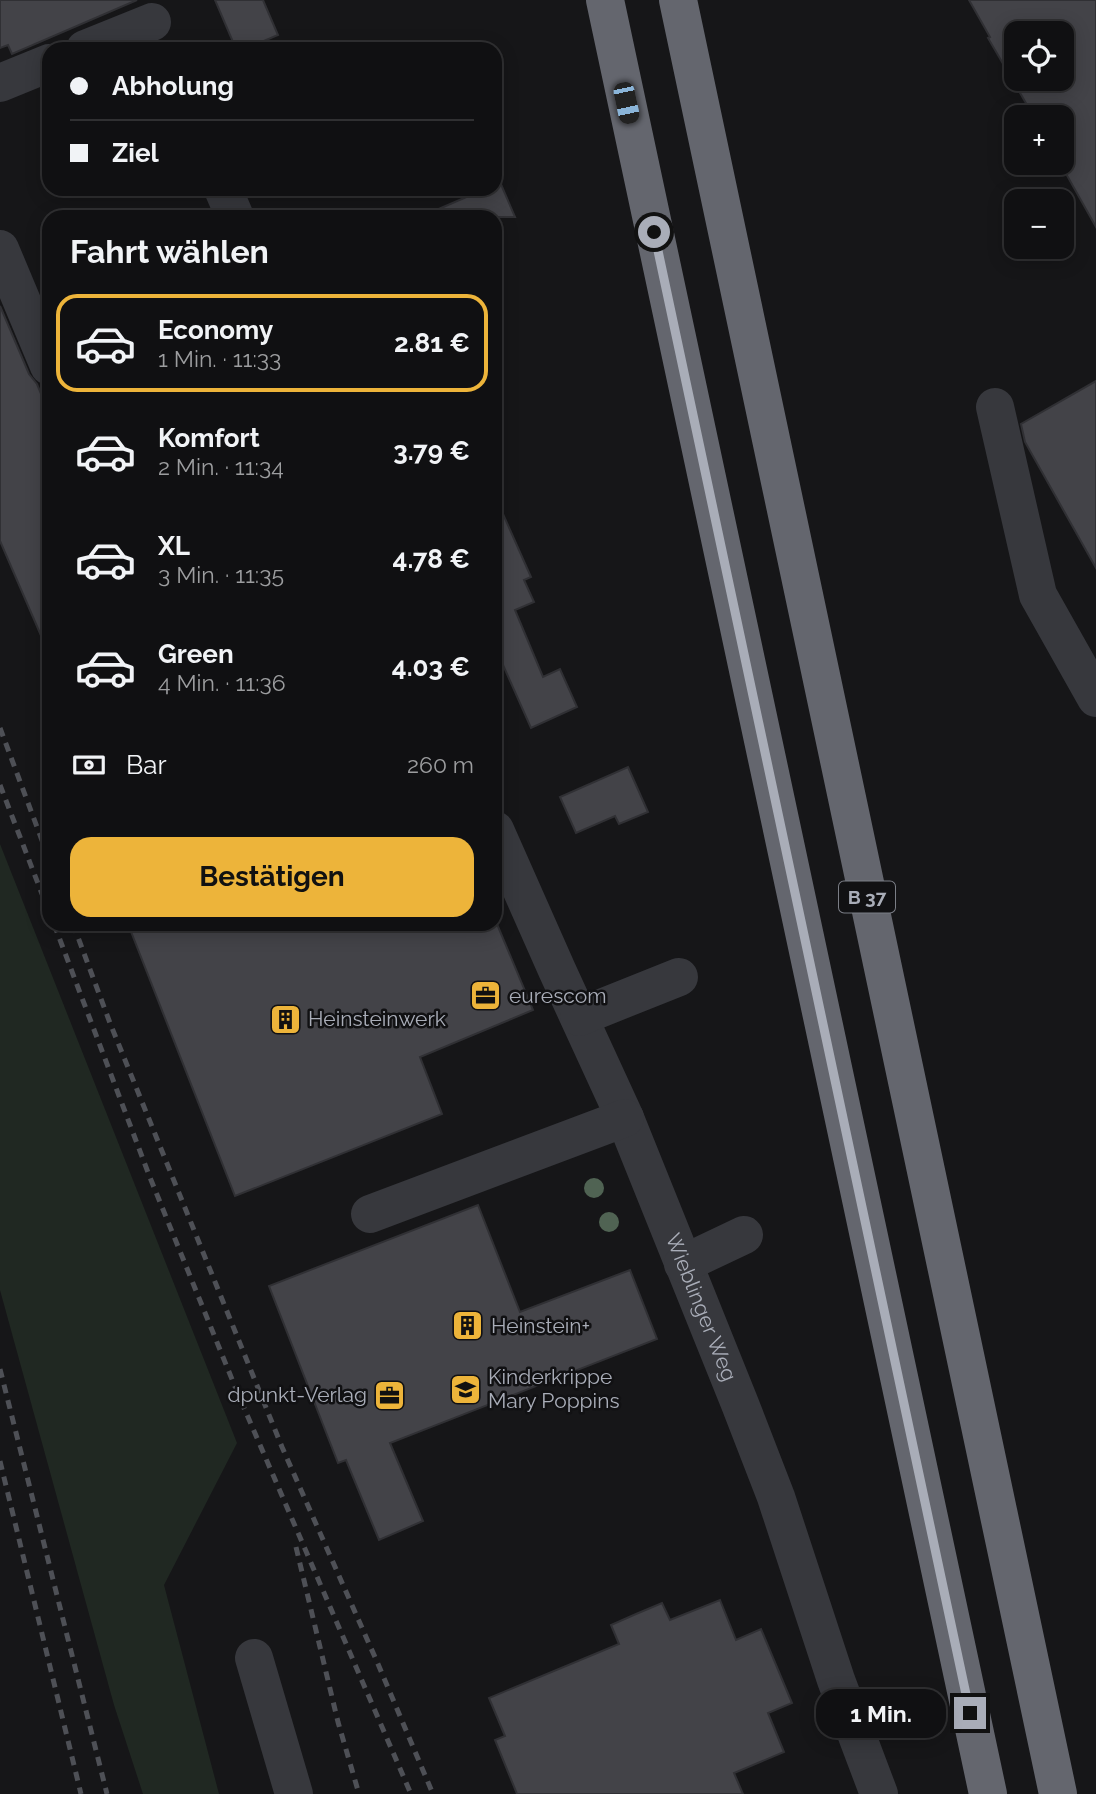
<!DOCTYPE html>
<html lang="de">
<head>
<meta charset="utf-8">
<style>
	body { margin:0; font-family:Raleway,sans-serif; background:#1e1e20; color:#f1f3f6; height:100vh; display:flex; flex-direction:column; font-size:26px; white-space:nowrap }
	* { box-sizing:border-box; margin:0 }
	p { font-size:23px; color:#9c9d9f }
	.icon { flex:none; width:38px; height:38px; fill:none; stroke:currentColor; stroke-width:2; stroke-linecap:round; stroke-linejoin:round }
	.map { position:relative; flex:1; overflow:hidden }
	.side { position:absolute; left:42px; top:210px; width:460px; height:721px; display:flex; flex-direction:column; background:#101012; border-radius:21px; box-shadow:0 4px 18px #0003,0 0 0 2px #303032 }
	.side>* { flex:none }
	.top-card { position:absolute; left:42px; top:42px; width:460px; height:154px; border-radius:21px; box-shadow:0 4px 18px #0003,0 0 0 2px #303032; display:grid; align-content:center; height:154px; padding:0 28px; background:#101012 }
	.buttons { position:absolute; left:1004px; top:21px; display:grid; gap:14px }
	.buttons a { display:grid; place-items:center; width:70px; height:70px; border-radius:14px; background:#101012; box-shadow:0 4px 18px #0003,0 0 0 2px #303032; font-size:35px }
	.end { position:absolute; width:32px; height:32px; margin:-16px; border:9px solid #a9adb8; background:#111; box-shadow:0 0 0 4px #111 }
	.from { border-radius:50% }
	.bubble { position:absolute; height:49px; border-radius:21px; background:#101012; box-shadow:0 4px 18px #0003,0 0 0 2px #303032; font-size:23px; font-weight:700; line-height:49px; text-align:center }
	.car { position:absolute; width:21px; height:42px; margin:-21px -10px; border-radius:9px; box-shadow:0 0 5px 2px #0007; background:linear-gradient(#222 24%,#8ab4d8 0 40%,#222 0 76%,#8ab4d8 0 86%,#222 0) }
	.top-card b { display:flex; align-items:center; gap:24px; height:66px; font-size:26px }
	.top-card b+b { border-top:2px solid #303032 }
	.top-card i { width:18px; height:18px; background:#f1f3f6 }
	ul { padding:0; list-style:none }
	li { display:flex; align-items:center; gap:21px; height:98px; margin:0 14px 10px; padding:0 14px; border:4px solid transparent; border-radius:21px }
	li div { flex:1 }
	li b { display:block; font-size:26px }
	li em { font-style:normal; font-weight:700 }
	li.selected { border-color:#edb43a }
	li>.icon { width:63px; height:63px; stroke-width:1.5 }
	h2 { padding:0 28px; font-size:32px; line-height:84px }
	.pay { display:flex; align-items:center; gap:18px; height:77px; padding:0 28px; font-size:26px }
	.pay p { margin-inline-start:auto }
	.primary-button { display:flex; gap:14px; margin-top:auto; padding:14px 28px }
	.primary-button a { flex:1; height:80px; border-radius:21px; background:#edb43a; color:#111; font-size:28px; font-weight:700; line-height:80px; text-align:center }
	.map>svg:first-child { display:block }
	.green { fill:#202822 }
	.building { fill:#434348; stroke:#303034; stroke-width:2; fill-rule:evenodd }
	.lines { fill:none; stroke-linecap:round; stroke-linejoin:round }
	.minor { stroke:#37383d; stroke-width:38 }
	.highway { stroke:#64666e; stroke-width:38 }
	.rail { stroke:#4e5056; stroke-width:5; stroke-dasharray:9 7; stroke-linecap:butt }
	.tree { fill:#506353 }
	.route { stroke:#a9adb8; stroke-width:9 }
	.labels { text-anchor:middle; stroke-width:5; stroke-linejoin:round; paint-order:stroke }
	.shield { fill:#111113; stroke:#7b7e86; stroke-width:2 }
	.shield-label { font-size:19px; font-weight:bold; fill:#a9adb8 }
	.poi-label { font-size:21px; fill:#a9adb8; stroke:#111113; text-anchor:start }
	.street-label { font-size:21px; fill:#a9adb8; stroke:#111113 }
</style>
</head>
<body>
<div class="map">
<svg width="1096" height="1794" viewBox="0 0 1096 1794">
	<rect width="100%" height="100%" fill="#161618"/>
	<polygon class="green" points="0,844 237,1443 164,1585 219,1794 143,1794 114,1705 0,1290"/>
	<g class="building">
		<polygon points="0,0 137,0 12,54 8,45 0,48"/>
		<polygon points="215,0 263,0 278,35 245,49 236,49"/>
		<path d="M969,0h127v227l-36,-64h2v-46h-28l-46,-79 2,-1zM1017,33h45v46h-45z"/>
		<polygon points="500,182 515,217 420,217 485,189 495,189 495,184"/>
		<polygon points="0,306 29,374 37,384 49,413 49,654 0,541"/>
		<polygon points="1096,381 1096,568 1025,442 1021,424"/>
		<polygon points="495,496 531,577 524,580 534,602 515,610 543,677 560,669 577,707 531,728 495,647"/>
		<polygon points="628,767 648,812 619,824 615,816 576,833 560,797"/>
		<polygon points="128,924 497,924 533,1010 420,1057 442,1114 235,1196"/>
		<polygon points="478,1205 520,1312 630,1270 657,1339 390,1443 423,1521 379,1540 346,1460 338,1463 269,1286"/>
		<polygon points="720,1600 736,1640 761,1629 792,1703 768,1713 784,1752 734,1773 743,1794 517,1794 495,1740 505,1736 489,1698 619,1644 611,1625 636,1614 662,1603 670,1620"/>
	</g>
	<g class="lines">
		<g class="minor">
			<polyline points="85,49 152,22"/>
			<polyline points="0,83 49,63"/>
			<polyline points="223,189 235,217"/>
			<polyline points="0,249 49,366"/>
			<polyline points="995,407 1038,595 1096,698"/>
			<path id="s1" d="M495,830l62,140 68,148 115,286 36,93 60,183 43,114"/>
			<polyline points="579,1017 679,977"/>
			<polyline points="370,1214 625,1118"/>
			<polyline points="683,1264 744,1235"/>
			<polyline points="254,1658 294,1794"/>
		</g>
		<g class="highway">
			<polyline points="605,0 988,1794"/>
			<polyline points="678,0 1058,1794"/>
		</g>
		<g class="rail">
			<polyline points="0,728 49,859"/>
			<polyline points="0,785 49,912"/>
			<polyline points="54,924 149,1175 238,1394 411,1794"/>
			<polyline points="73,924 110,1023 282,1447 378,1664 433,1794"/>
			<polyline points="0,1369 107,1794"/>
			<polyline points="0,1461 81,1794"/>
			<polyline points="296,1547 338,1722 359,1794"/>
		</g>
	</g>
	<g class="tree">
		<circle cx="594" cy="1188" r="10"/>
		<circle cx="609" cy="1222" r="10"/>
	</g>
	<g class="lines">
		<polyline class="route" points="654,232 970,1713"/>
	</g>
	<defs>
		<symbol id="office-square" viewBox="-11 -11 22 22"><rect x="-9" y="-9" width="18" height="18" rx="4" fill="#edb43a" stroke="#111113"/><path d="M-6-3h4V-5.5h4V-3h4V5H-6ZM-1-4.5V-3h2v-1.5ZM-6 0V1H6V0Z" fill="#111"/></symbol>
		<symbol id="building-square" viewBox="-11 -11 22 22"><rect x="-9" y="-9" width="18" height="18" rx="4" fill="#edb43a" stroke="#111113"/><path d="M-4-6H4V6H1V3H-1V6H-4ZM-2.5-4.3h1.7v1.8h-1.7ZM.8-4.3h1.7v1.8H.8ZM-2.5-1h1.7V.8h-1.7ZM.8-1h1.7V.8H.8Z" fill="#111"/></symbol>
		<symbol id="school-square" viewBox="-11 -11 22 22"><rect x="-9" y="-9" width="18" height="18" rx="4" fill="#edb43a" stroke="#111113"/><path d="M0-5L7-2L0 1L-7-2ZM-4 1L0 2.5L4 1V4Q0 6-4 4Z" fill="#111"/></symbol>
	</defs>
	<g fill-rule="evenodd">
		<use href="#office-square" x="468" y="978" width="35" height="35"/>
		<use href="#building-square" x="268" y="1002" width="35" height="35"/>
		<use href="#building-square" x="450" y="1308" width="35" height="35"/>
		<use href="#school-square" x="448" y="1372" width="35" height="35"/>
		<use href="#office-square" x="372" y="1378" width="35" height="35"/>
	</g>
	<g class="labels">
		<rect class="shield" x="839" y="881.5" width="56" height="31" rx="5"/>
		<g class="shield-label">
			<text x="867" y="904">B 37</text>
		</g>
		<g class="poi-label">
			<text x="509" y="1003">eurescom</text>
			<text x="308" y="1026">Heinsteinwerk</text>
			<text x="491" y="1333">Heinstein+</text>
			<text x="488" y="1384">Kinderkrippe<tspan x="488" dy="24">Mary Poppins</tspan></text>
			<text x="367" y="1402" text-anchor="end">dpunkt-Verlag</text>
		</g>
		<g class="street-label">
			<text dy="7" stroke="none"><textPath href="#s1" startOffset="520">Wieblinger Weg</textPath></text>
		</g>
	</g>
</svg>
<div class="buttons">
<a><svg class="icon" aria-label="locate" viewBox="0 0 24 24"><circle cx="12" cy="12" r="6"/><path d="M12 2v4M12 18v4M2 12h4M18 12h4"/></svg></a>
<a>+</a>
<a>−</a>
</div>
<i class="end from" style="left:654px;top:232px"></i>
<i class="end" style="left:970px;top:1713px"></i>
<div class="bubble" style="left:816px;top:1689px;width:130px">1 Min.</div>
<i class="car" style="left:626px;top:103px;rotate:168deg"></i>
<div class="top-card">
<b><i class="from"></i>Abholung</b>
<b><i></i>Ziel</b>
</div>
<section class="side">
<h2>Fahrt wählen</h2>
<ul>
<li class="selected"><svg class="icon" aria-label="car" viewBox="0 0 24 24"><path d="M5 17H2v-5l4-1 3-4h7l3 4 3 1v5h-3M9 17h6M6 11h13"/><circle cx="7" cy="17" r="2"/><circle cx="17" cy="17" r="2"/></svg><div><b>Economy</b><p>1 Min. · 11:33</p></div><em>2.81 €</em></li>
<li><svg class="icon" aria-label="car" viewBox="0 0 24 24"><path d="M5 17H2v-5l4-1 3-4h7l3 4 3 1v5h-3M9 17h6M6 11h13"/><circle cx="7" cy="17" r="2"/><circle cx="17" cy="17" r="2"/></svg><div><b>Komfort</b><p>2 Min. · 11:34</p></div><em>3.79 €</em></li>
<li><svg class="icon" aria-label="car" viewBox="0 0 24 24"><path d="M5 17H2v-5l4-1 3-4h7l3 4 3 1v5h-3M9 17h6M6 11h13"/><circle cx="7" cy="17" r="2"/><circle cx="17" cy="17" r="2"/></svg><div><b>XL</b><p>3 Min. · 11:35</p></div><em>4.78 €</em></li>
<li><svg class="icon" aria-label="car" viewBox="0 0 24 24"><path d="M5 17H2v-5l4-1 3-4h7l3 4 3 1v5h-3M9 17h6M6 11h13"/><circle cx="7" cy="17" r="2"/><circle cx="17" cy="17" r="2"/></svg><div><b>Green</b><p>4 Min. · 11:36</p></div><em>4.03 €</em></li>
</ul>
<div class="pay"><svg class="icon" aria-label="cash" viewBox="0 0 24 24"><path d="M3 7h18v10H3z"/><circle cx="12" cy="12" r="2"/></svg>Bar<p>260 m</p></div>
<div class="primary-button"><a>Bestätigen</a></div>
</section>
</div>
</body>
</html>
